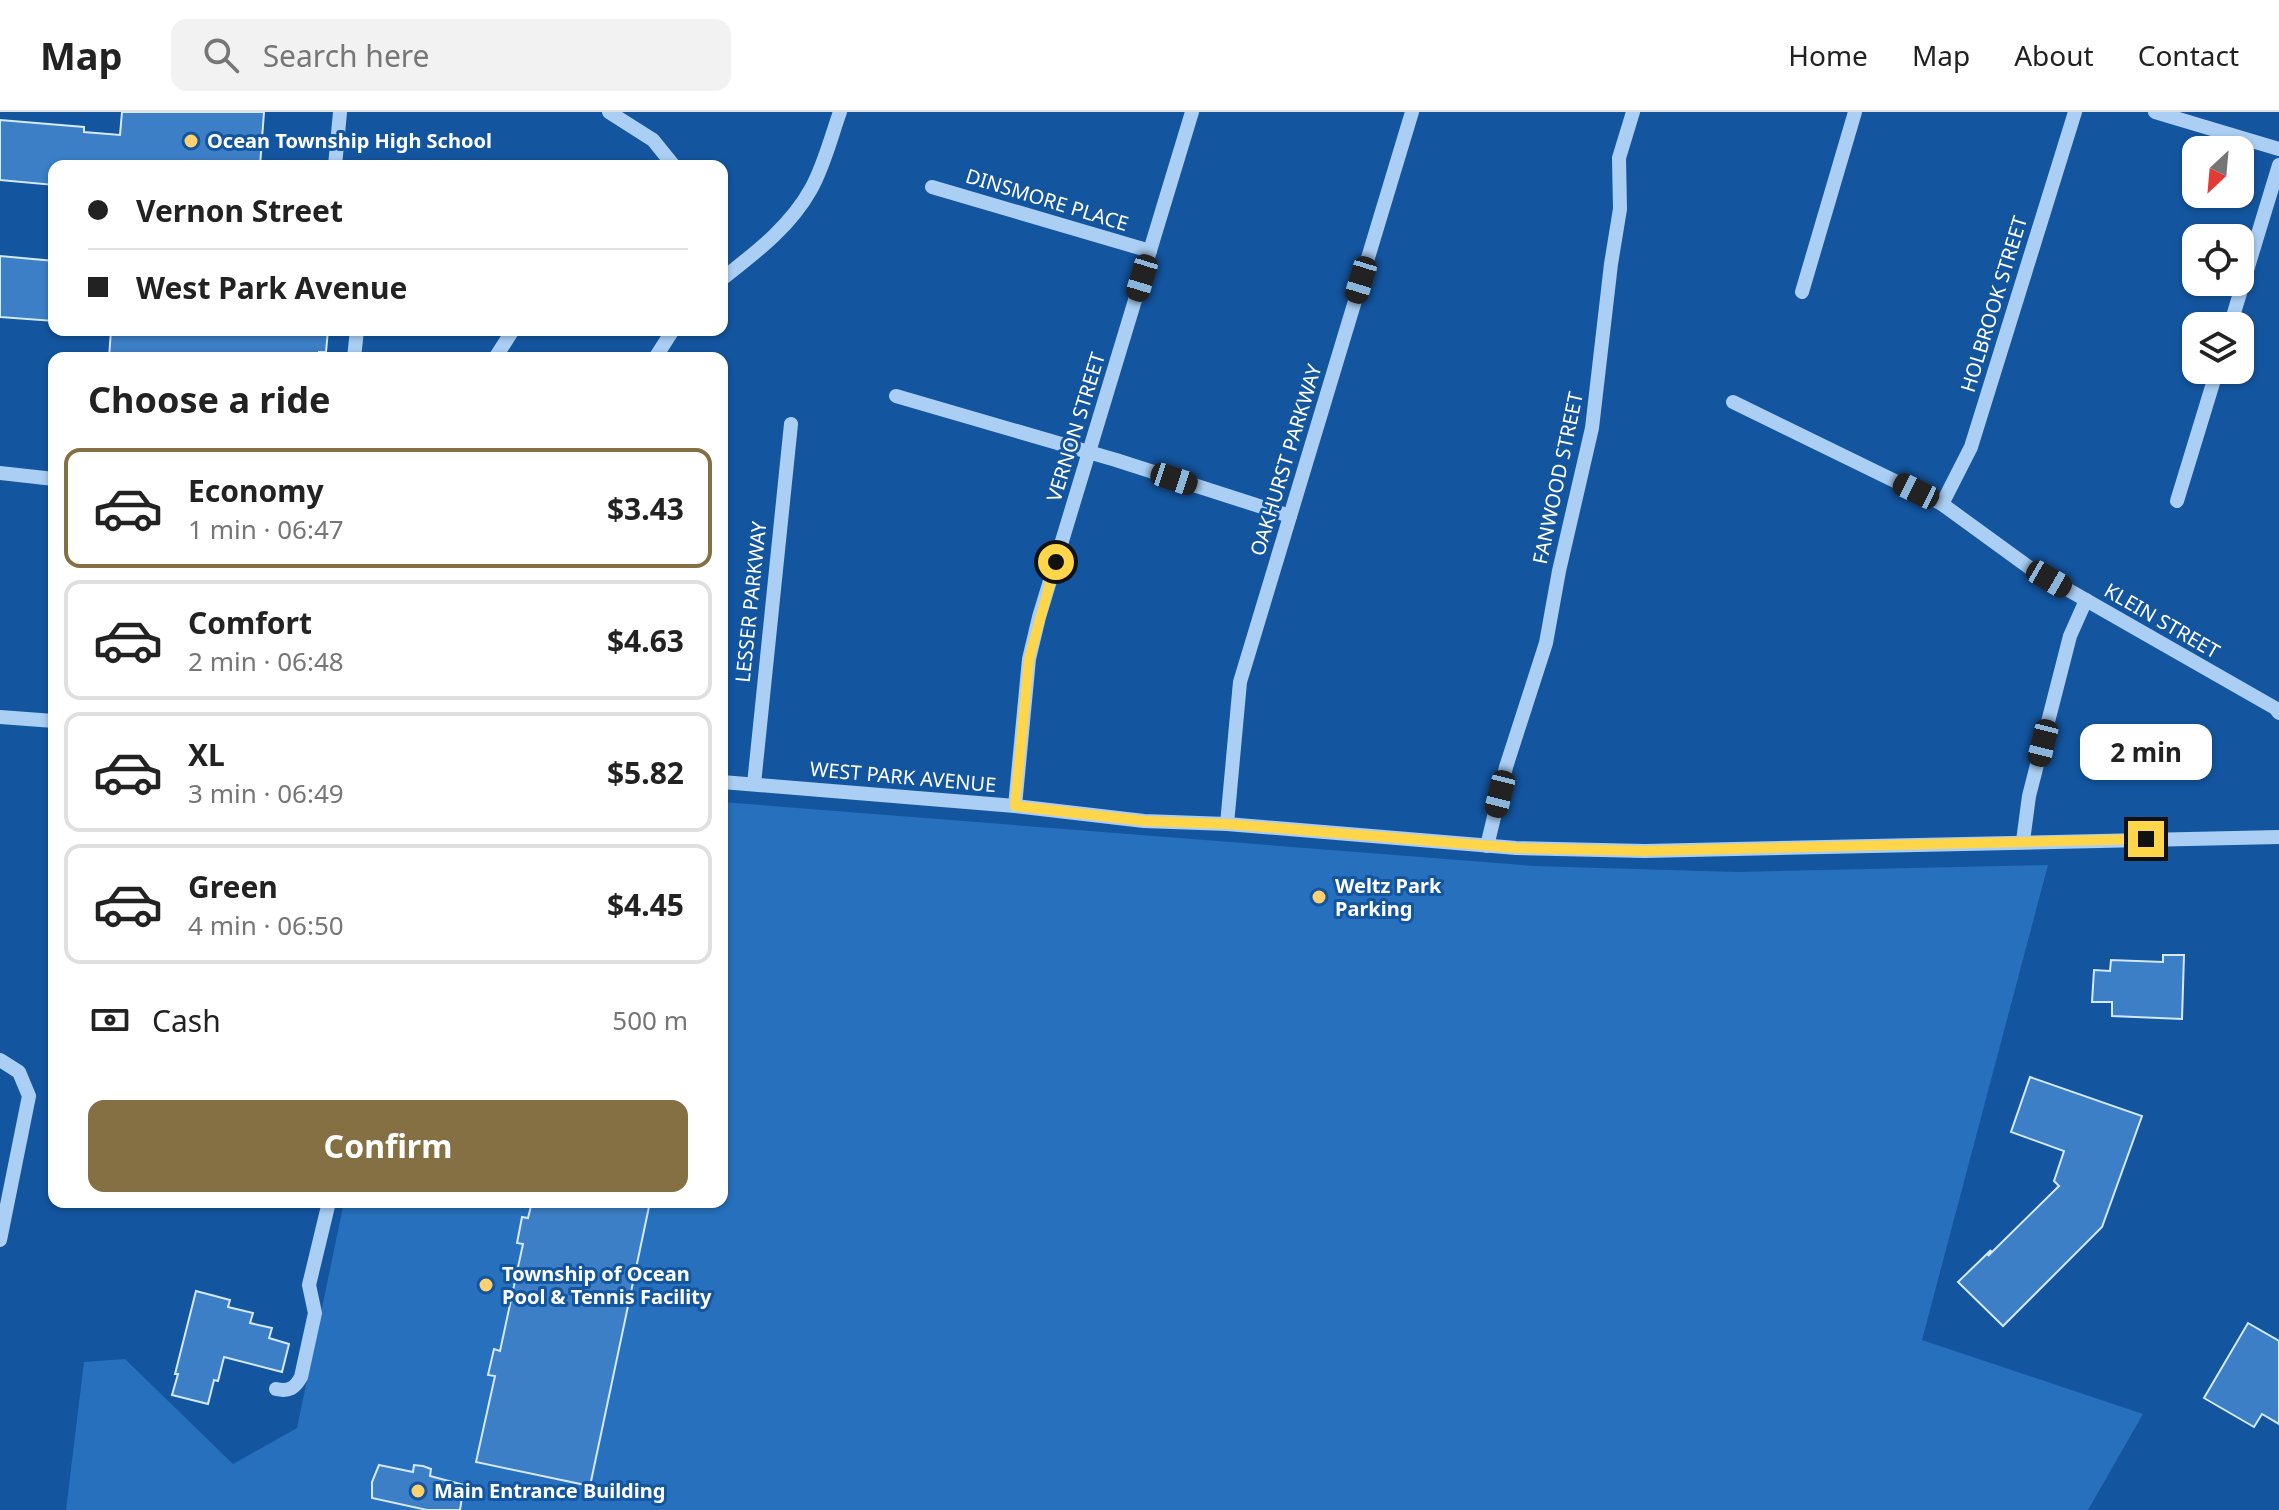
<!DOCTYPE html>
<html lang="en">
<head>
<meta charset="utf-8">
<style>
	body { margin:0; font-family:"Noto Sans",sans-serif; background:#f2f2f2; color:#222; height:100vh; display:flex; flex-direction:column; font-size:30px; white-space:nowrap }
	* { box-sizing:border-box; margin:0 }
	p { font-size:26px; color:#767676 }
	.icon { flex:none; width:44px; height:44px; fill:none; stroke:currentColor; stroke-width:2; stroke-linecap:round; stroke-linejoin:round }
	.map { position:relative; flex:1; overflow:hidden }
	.details { position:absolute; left:48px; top:240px; width:680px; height:856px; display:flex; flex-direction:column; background:#fff; border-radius:16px; box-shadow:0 2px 6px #0004 }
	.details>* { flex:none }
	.hud { position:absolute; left:48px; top:48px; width:680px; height:176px; border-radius:16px; box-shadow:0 2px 6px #0004; display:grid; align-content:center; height:176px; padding:0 40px; background:#fff }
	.needle { width:52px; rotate:206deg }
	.tools { position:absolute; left:2182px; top:24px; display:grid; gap:16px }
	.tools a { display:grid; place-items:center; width:72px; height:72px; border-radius:16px; background:#fff; box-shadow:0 2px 6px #0004; font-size:40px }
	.end { position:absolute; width:36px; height:36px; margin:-18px; border:10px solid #ffd54a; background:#111; box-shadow:0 0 0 4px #111 }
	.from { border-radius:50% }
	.bubble { position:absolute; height:56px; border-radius:16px; background:#fff; box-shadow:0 2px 6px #0004; font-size:26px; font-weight:700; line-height:56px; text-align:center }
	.car { position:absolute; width:24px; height:48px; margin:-24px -12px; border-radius:10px; box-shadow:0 0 6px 2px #0007; background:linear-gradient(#222 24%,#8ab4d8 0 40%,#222 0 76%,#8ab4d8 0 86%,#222 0) }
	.hud b { display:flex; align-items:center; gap:28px; height:76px; font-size:30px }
	.hud b+b { border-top:2px solid #e0e0e0 }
	.hud i { width:20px; height:20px; background:#222 }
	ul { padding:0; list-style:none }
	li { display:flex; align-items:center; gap:24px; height:120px; margin:0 16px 12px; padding:0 24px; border:4px solid #e0e0e0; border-radius:16px }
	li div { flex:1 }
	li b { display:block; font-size:30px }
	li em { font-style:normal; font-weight:700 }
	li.current { border-color:#857044 }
	li>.icon { width:72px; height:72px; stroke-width:1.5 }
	h2 { padding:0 40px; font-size:36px; line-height:96px }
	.pay { display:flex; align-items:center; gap:20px; height:88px; padding:0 40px; font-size:30px }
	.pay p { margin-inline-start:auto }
	.primary-button { display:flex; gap:16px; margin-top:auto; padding:16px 40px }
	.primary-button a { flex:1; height:92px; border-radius:16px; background:#857044; color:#fff; font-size:32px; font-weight:700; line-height:92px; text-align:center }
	header { display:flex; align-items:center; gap:48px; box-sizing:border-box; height:112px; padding:0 40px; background:#fff; border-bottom:2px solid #e0e0e0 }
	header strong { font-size:38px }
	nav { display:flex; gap:44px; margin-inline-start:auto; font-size:28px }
	.search { width:560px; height:72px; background:#f2f2f2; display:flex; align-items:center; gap:20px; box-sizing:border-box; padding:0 28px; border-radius:16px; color:#767676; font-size:30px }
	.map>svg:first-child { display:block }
	.green { fill:#2670bd }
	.building { fill:#3c7fc6; stroke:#d4e8fe; stroke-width:2 }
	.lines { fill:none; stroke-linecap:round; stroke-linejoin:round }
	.minor { stroke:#abcff4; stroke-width:14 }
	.route { stroke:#ffd54a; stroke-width:10 }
	.poi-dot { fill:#ffd06e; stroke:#13559f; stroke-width:3 }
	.labels { text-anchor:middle; stroke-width:6; stroke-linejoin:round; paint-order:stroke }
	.poi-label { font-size:20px; font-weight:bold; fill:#fff; stroke:#13559f; text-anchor:start }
	.street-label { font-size:20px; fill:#fff; stroke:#13559f }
</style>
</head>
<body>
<header>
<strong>Map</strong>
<div class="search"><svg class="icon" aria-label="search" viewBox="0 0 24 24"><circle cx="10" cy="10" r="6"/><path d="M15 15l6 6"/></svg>Search here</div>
<nav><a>Home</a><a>Map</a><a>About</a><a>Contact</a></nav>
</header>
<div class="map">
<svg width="2279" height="1398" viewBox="0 0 2279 1398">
	<rect width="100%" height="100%" fill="#13559f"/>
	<polygon class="green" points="722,690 1534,754 1737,760 2048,753 1922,1228 2143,1302 2088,1398 66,1398 84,1250 125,1247 233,1352 297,1316 344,1090 722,1090"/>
	<g class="building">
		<polygon points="122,0 264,0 260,54 54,54 54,73 0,68 0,8 84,15 84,20 120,23"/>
		<polygon points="0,144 54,149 54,209 0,205"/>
		<polygon points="111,218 328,218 326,240 319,240 319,246 109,246"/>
		<polygon points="2163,843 2184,843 2182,907 2112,904 2112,890 2092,890 2094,858 2110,859 2111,848 2163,850"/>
		<polygon points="2030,965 2142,1004 2102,1115 2003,1214 1958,1170 1991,1138 1988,1144 2059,1074 2054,1069 2064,1039 2011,1020"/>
		<polygon points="532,1090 650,1090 590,1374 476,1350 495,1264 488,1263 494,1237 500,1239 523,1132 517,1131 522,1105 528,1106"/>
		<polygon points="196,1179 230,1188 228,1195 253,1201 250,1211 272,1216 269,1226 289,1232 282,1260 224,1245 218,1269 214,1268 208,1292 172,1283 178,1262 175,1262"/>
		<polygon points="2248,1211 2279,1229 2279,1312 2262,1302 2254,1315 2204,1286"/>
		<polygon points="379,1353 413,1360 414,1353 423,1354 431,1357 430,1364 464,1373 460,1398 427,1398 372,1386 372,1370"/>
	</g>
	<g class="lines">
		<g class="minor">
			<polyline points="609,0 653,28 674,54"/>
			<polyline points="2155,0 2279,37"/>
			<polyline points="335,54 340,0"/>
			<polyline points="932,75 1150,139"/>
			<path d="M722,167c33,-26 68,-52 89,-90 13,-23 20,-52 29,-77"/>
			<polyline points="1802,180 1855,0"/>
			<polyline points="2230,214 2279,53"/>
			<polyline points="354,246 357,218"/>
			<polyline points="495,246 513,218"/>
			<polyline points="655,246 673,218"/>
			<polyline points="896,284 1116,348 1290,404"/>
			<polyline points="1733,290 1942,392 2030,456 2275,596 2279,601"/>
			<polyline points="0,361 54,367"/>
			<polyline points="2177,389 2217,258"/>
			<polyline points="1942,392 1971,335 2075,0"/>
			<polyline points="0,605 54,609"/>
			<polyline points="722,670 1015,694 1144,709 1227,712 1516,736 1645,739 2279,725"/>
			<polyline points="754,672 791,312"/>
			<polyline points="1015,694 1029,547 1039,505 1192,0"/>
			<polyline points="1227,712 1240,570 1412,0"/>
			<polyline points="2023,729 2029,684 2070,524 2086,488"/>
			<polyline points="1487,734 1506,655 1546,531 1559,459 1592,316 1611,152 1620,97 1619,46 1633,0"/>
			<polyline points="0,948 19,960 29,984 0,1128"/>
			<path d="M276,1277c13,3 19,-1 25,-12l14,-64 -6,-28 20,-83"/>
		</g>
	</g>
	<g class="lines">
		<polyline class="route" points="1056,450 1029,547 1015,694 1144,709 1227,712 1516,736 1645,739 2146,727"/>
	</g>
	<g class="poi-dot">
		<circle cx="191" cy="29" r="8"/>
		<circle cx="1319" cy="785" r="8"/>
		<circle cx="486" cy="1173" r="8"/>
		<circle cx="418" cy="1379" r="8"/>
	</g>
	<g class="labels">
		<g class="poi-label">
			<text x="207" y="36">Ocean Township High School</text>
			<text x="1335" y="781">Weltz Park<tspan x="1335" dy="23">Parking</tspan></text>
			<text x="502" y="1169">Township of Ocean<tspan x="502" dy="23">Pool &amp; Tennis Facility</tspan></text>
			<text x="434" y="1386">Main Entrance Building</text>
		</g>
		<g class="street-label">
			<text transform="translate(1047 88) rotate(17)" y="7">DINSMORE PLACE</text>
			<text transform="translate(1994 192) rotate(-73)" y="7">HOLBROOK STREET</text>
			<text transform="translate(1076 315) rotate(-73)" y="7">VERNON STREET</text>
			<text transform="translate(1286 348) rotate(-73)" y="7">OAKHURST PARKWAY</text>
			<text transform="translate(1558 366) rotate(-78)" y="7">FANWOOD STREET</text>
			<text transform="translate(751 490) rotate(-84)" y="7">LESSER PARKWAY</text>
			<text transform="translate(2162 509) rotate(30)" y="7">KLEIN STREET</text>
			<text transform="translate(903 665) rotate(5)" y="7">WEST PARK AVENUE</text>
		</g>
	</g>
</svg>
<div class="tools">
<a><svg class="needle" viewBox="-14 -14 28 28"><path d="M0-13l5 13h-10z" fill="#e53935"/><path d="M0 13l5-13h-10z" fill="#767676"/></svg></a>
<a><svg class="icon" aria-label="locate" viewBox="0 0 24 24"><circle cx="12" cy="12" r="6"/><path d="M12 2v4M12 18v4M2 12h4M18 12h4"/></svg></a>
<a><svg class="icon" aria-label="layers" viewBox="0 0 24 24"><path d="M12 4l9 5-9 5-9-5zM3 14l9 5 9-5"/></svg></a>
</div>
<i class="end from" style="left:1056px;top:450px"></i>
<i class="end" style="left:2146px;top:727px"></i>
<div class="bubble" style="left:2080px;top:612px;width:132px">2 min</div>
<i class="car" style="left:1142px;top:166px;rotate:197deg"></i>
<i class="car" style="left:1361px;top:168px;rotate:197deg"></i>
<i class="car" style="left:1174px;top:367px;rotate:108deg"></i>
<i class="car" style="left:1916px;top:379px;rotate:296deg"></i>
<i class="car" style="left:2049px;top:467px;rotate:120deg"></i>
<i class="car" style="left:2043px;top:631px;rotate:194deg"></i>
<i class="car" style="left:1500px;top:682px;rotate:194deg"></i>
<div class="hud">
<b><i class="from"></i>Vernon Street</b>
<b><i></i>West Park Avenue</b>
</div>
<section class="details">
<h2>Choose a ride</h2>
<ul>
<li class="current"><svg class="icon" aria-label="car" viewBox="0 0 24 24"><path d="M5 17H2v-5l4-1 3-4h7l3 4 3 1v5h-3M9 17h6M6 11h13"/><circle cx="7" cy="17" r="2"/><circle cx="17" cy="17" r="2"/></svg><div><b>Economy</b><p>1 min · 06:47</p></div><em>$3.43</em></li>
<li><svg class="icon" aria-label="car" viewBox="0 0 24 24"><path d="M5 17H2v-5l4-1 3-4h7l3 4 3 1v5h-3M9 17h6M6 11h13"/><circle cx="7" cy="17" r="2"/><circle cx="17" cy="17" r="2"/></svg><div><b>Comfort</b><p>2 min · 06:48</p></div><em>$4.63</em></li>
<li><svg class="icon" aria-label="car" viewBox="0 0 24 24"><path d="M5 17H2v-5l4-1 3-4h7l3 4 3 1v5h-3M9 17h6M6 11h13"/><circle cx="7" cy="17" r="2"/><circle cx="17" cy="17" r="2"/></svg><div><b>XL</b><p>3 min · 06:49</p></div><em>$5.82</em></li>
<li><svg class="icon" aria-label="car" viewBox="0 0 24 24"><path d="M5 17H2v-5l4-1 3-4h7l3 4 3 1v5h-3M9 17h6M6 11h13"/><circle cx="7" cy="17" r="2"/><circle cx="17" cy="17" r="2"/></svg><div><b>Green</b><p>4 min · 06:50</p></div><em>$4.45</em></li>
</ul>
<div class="pay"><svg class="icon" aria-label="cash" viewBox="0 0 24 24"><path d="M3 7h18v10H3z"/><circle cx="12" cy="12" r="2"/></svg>Cash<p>500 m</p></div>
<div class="primary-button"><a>Confirm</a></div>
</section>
</div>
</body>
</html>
